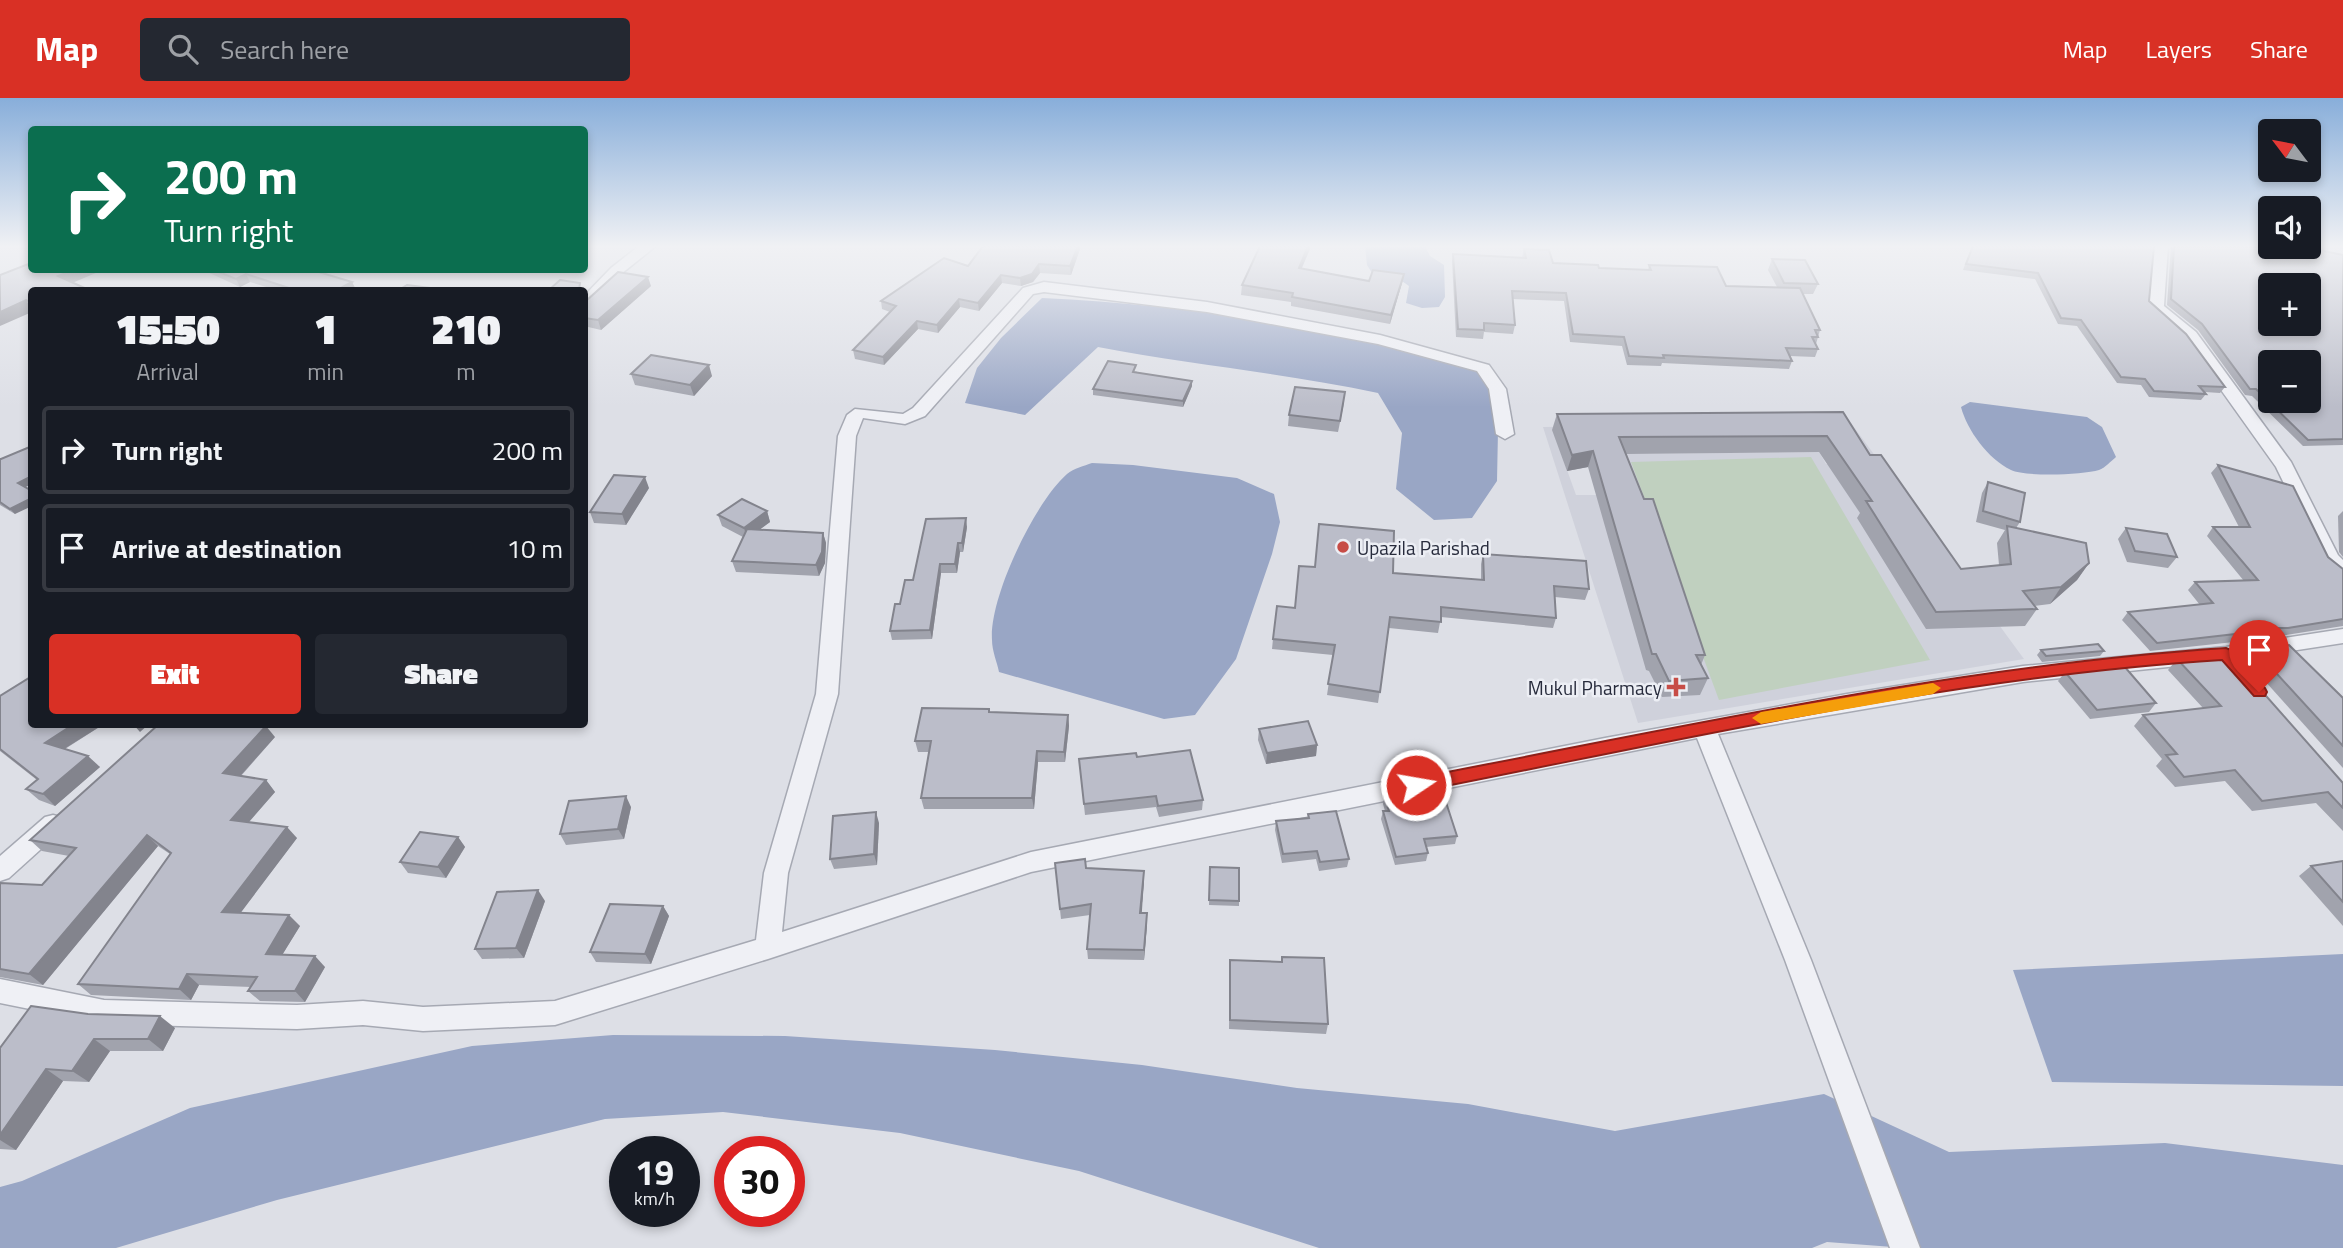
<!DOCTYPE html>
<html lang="en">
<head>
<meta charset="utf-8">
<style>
  :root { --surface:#171b24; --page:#242831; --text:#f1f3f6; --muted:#9ea1a6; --line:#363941; --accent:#d93025 }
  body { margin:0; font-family:"Titillium Web",sans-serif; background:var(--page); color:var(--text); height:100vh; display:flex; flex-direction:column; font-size:26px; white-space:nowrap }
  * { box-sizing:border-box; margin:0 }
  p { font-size:23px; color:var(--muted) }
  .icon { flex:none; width:38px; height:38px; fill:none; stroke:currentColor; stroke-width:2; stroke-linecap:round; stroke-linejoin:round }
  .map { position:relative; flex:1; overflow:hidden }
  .details { position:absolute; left:28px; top:189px; width:560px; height:441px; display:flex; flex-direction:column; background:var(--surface); border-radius:7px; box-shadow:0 4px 10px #0003 }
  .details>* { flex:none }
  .top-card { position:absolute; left:28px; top:28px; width:560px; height:147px; border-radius:7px; box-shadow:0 4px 10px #0003; background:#0b6e4f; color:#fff; overflow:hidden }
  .needle { width:46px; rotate:302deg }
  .buttons { position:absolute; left:2258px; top:21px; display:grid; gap:14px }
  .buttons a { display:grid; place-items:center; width:63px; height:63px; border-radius:7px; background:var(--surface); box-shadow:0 4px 10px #0003; font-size:35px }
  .speed { position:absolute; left:609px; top:1038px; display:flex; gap:14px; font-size:35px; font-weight:700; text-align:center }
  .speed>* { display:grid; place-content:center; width:91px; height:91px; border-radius:50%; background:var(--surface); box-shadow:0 4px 10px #0003; line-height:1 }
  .speed small { font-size:18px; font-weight:400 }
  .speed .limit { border:10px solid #d22; background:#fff; color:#111 }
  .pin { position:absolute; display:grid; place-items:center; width:60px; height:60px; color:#fff; margin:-72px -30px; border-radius:50% 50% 50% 0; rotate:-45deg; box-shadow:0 0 7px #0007 }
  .pin .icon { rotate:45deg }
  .me { position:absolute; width:77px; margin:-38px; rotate:78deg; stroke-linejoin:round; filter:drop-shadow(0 0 5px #0008) }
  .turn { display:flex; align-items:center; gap:24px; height:147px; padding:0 21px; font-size:32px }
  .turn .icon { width:91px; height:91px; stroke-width:2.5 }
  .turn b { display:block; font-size:49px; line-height:60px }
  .eta { display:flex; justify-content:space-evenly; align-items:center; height:119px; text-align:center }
  .eta b { font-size:42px; font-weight:800; line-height:49px }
  .cta { display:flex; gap:14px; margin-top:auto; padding:14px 21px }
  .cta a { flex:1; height:80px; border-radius:7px; background:var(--accent); color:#fff; font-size:28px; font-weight:800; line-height:80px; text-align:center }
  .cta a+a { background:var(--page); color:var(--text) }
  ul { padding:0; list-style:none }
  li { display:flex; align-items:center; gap:21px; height:88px; margin:0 14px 10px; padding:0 7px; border:4px solid var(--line); border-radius:7px }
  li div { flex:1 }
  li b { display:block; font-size:26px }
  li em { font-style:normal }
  header { display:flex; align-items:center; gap:42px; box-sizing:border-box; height:98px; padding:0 35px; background:var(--accent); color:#fff }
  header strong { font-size:33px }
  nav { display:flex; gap:38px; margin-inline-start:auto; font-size:24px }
  .search { width:490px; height:63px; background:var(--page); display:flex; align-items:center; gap:18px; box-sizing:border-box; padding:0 24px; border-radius:7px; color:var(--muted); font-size:26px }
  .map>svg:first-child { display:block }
  .built { fill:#cfd1db; fill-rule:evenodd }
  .green { fill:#c0d0bf }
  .water { fill:#99a6c5 }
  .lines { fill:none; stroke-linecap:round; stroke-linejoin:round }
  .street-casing { stroke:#a6a9b3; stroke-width:3 }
  .street { fill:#eff0f5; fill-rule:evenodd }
  .wall { fill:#a1a3ad }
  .shaded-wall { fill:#83848d }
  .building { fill:#bbbdc9; stroke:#83848d; stroke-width:2; fill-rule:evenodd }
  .route { fill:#d93025; stroke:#8d1f18; stroke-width:2 }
  .slow { fill:#f59e0b }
  .poi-dot { fill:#c74c46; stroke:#eceef4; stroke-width:2.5 }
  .labels { text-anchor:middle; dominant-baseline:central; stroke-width:5; stroke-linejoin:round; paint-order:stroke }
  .poi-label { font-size:19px; fill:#272b3c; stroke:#eceef4; text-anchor:start }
</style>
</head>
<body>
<header>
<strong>Map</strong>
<div class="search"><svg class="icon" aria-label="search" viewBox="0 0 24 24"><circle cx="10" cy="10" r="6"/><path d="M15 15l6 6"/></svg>Search here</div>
<nav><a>Map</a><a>Layers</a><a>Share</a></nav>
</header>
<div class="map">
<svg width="2343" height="1150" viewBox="0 0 2343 1150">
  <rect width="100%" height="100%" fill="#dddfe6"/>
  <!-- built -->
  <path class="built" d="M1851,325L2024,561L1638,625L1543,329ZM1835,330L1856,366H1826L1819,354L1614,356L1630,397H1576L1553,333Z"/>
  <!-- green -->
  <polygon class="green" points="1811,359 1930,562 1719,602 1631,364"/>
  <!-- water -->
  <g class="water">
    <polygon points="1365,148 1425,148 1430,158 1444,167 1445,199 1439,209 1422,210 1406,205 1409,188 1399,181 1374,178 1367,167"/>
    <path d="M1042,200C1150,205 1256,219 1361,242C1401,251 1441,263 1481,274L1490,289L1498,332L1497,383L1472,420L1434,422L1396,391L1402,335L1378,295C1285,275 1191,267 1098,249L1025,317L965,305L977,270L1001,240Z"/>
    <path d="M1970,304L2087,319L2102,329L2116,359C2111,363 2105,370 2099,372C2083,377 2025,379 2011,372C1988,361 1967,332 1961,309Z"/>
    <path d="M1092,365L1133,367L1237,380L1274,396L1280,424L1272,456L1236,561L1195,617L1164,621L999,574C997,564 992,553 992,542C989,499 1035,404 1067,376C1074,370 1084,368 1092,365Z"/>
    <polygon points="2343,856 2343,988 2052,984 2013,872"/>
    <polygon points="613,937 785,938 995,952 1142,967 1297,990 1468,1006 1615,1033 1824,996 1949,1054 2165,1045 2343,1067 2343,1150 1906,1150 1827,1144 1812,1150 1319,1150 1079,1073 900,1035 723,1014 605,1021 277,1102 116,1150 0,1150 0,1089 22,1083 190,1010 472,948"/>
  </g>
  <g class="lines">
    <!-- street casing -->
    <g class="street-casing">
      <g id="street">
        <polygon points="639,148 656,148 621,176 589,210 584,211 584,198 611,170"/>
        <polygon points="2154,148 2168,148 2164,208 2196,234 2291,364 2338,457 2343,462 2343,480 2336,478 2323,466 2276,369 2184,240 2148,209"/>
        <polygon points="1044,184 1207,204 1380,237 1489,267 1506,291 1514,336 1505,341 1496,336 1489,291 1477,273 1378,246 1207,214 1044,194 1033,196 925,318 905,326 863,320 856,338 838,596 788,775 782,834 1031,754 1605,640 1847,596 2023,568 2226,549 2343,531 2343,545 2226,563 2023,584 1718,636 1811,862 1920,1150 1890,1150 1785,862 1697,640 1031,774 768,861 555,927 423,933 363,927 297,931 104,926 0,905 0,881 104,902 297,907 363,903 423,909 555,903 756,842 764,775 816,596 838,338 847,317 855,311 903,316 913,310 1023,190"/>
        <polygon points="53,717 61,719 65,726 61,733 9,780 0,783 0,758 45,719"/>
      </g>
    </g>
    <!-- street -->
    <use href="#street" class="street"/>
  </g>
  <!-- wall -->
  <g class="wall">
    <polygon points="983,148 1081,148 1071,177 1040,175 1033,184 1021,188 1002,185 979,213 960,209 938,235 918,231 884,267 855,261 853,252 890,214 882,211 881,203 968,168"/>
    <polygon points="1972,148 2154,148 2149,203 2225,289 2220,295 2205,294 2206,296 2201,302 2149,299 2141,287 2117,285 2077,228 2058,226 2035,181 1963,172"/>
    <polygon points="2171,148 2306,149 2343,157 2343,347 2303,348 2252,298 2245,297 2198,232 2167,207"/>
    <polygon points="1310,151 1301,171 1369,183 1402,185 1390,226 1291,208 1291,204 1241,197 1242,187"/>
    <polygon points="1524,151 1553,165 1599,170 1648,172 1649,167 1726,188 1777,189 1768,172 1772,161 1818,186 1813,196 1803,196 1820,232 1816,246 1818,251 1815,259 1790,258 1792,263 1789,271 1662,265 1661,268 1627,267 1622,248 1570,244 1564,203 1513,201 1515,227 1513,236 1484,234 1483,241 1456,239 1452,164 1453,156 1522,160"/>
    <polygon points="203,172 312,172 352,184 356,192 276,192 250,184 240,189"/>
    <polygon points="651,188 601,232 584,228 584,203"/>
    <polygon points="1137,273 1136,274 1192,288 1183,309 1093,297 1093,291"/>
    <polygon points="631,276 712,278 694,298 635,287"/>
    <polygon points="1344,305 1338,334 1288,328 1289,317"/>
    <polygon points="1843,314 1870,357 1961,471 1999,467 1997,445 2005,432 1976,424 1982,395 1988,384 2020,424 2016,430 2089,465 2077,482 2050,506 2034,508 2037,511 2025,528 1926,531 1857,420 1860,415 1819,354 1626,356 1705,557 1701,567 1708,580 1700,597 1662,599 1649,573 1646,572 1588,369 1567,373 1552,332 1557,316"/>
    <polygon points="32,348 32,386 25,389 15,416 0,407 0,361 1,361"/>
    <polygon points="2218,367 2343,471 2343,529 2343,528 2280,538 2265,538 2262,541 2150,553 2122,522 2128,514 2200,507 2188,492 2195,484 2244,483 2207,438 2213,429 2239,429 2211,375"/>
    <polygon points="649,390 626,427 594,425 590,414"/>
    <polygon points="767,413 770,424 760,431 823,435 826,445 825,465 819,478 736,474 732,463 743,439 722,428 718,417"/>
    <polygon points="2343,413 2343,459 2339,454 2338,418"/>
    <polygon points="967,429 963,454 960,454 957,475 941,475 932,541 892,542 890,533 900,506 913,482"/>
    <polygon points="2126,430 2177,459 2168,470 2127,464 2118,441"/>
    <polygon points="1483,456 1589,491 1585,502 1555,499 1556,520 1553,530 1441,519 1438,535 1389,530 1378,605 1327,597 1333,557 1272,551 1273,541 1295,510 1393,475 1481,482 1481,466"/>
    <polygon points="2041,552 2104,553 2100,558 2042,564 2037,557"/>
    <polygon points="2256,553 2343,600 2343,670 2247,563"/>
    <polygon points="2177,561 2343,685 2343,733 2316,705 2252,713 2225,683 2175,689 2156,668 2162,661 2134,628 2143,617 2203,610 2168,572"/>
    <polygon points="2065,574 2156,605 2149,614 2090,621 2058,583"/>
    <polygon points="0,598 32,626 104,626 65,651 100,669 55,708 39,702 26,691 37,682 0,653"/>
    <polygon points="989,611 990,614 1068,617 1069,628 1065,664 1038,664 1034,711 924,711 921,700 929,654 918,654 915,643"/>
    <polygon points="1259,631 1317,647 1316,658 1266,666 1258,642"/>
    <polygon points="275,639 241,678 266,682 275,694 249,724 297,740 240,815 300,828 282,857 325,869 305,904 260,903 248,893 251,889 199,887 191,902 91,897 78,886 170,756 158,748 43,887 0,879 0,785 42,787 69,758 42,753 30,742"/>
    <polygon points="1137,659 1203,702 1202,712 1159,719 1156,709 1085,717 1079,661"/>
    <polygon points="1412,695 1457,738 1455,746 1426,749 1428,755 1426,763 1395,767 1381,721 1383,713 1385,713 1383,706 1384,698"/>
    <polygon points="631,709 624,741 566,747 560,736"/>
    <polygon points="1308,716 1349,761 1347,769 1319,773 1316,761 1282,765 1275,732 1276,723 1308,720"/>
    <polygon points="879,725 877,767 834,771 830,761"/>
    <polygon points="458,739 465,749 446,780 408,775 400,764"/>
    <polygon points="2343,763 2343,828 2299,778 2311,768"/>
    <polygon points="1055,765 1086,770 1144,783 1141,815 1147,826 1144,862 1088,861 1087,851 1090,817 1061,821"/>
    <polygon points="1210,769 1239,803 1239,808 1209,807"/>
    <polygon points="545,803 524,860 482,861 475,851"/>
    <polygon points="663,808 669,818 651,866 596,864 590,854"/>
    <polygon points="1282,859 1328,926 1326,936 1229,931 1230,862 1282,864"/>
    <polygon points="175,930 163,953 110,953 89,984 63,983 16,1052 0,1051 0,950"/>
  </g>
  <!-- shaded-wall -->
  <g class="shaded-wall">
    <polygon points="1078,148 1081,148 1071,177 1070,168"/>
    <polygon points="1308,148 1310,148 1310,151 1298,179 1299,170"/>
    <polygon points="1039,166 1040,175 1033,184 1021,188 1020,180"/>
    <polygon points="73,172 103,172 65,188 58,178"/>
    <polygon points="246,176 250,184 240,189 236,181"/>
    <polygon points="1404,176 1402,185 1390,226 1391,217"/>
    <polygon points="1001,177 1002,185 979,213 978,205"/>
    <polygon points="648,179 651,188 601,232 598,222"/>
    <polygon points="352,184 356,192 337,192"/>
    <polygon points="959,201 960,209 938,235 937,227"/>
    <polygon points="26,202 32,210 32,214 0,228 0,214"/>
    <polygon points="917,223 918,231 884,267 883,259"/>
    <polygon points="709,267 712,278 694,298 690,287"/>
    <polygon points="1192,283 1192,288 1183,309 1183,303"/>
    <polygon points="1593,353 1588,369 1567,373 1572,357"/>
    <polygon points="32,378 32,386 23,390 18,385"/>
    <polygon points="645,379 649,390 626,427 622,416"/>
    <polygon points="32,400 32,408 15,416 10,411"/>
    <polygon points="767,413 770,424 747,441 744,430"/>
    <polygon points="966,420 967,429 963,454 962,445"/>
    <polygon points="823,435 826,445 825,465 819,478 816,467"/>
    <polygon points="958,445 960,454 957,475 955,466"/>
    <polygon points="2089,465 2077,482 2050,506 2061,489"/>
    <polygon points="940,466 941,475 932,541 930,532"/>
    <polygon points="1068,617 1069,628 1065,664 1064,654"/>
    <polygon points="74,626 104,626 56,656 45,645"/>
    <polygon points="133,626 149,626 140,634"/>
    <polygon points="266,628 275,639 233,686 223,675"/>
    <polygon points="1317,647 1316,658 1266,666 1267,655"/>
    <polygon points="1037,653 1038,664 1034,711 1032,700"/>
    <polygon points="88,658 100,669 55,708 43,696"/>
    <polygon points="266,682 275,694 241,733 231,722"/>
    <polygon points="626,698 631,709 624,741 618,731"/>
    <polygon points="876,714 879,725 877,767 874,756"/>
    <polygon points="287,729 297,740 233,825 222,814"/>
    <polygon points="147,737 158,748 43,887 29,876"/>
    <polygon points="458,739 465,749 446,780 438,769"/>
    <polygon points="1144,773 1144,783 1141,826 1140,815"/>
    <polygon points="538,792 545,803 524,860 516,850"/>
    <polygon points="663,808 669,818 651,866 645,856"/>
    <polygon points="1147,815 1147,826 1144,862 1144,852"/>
    <polygon points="289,817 300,828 276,867 266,856"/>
    <polygon points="315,858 325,869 305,904 295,893"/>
    <polygon points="187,876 199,887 191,902 179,891"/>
    <polygon points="160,918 175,930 163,953 148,941"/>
    <polygon points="94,941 110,953 89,984 72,973"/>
    <polygon points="46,971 63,983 16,1052 0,1042 0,1037"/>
  </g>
  <!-- building -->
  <g class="building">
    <polygon points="983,148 1078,148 1070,168 1039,166 1032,176 1020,180 1001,177 978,205 959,201 937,227 917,223 883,259 853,252 896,208 881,203 944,160 968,168"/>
    <polygon points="1260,148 1308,148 1299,170 1369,183 1373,172 1404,176 1391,217 1292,199 1293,195 1242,187"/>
    <polygon points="1973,148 2154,148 2149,203 2186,236 2225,289 2199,288 2206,296 2154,293 2145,281 2121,279 2081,222 2061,220 2038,175 1966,166"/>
    <path d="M2174,148L2306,149L2343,157V341L2308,342L2256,291H2250L2202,226L2171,201ZM2270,187H2308V226H2270ZM2270,264H2308V303H2270Z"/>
    <polygon points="1524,151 1549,152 1553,165 1598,167 1599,170 1651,172 1649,167 1717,169 1726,188 1800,190 1820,232 1815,232 1818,239 1812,239 1818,251 1786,250 1792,263 1663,257 1664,260 1629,258 1624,239 1573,236 1566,195 1512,193 1515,227 1484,225 1484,232 1458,231 1453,156 1526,160"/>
    <polygon points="32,161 32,172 73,172 58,178 89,192 32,192 32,205 26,202 0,214 0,177 31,165"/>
    <polygon points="1772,161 1805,162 1818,186 1784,185"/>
    <polygon points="214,172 312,172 352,184 337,192 295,192 246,176 236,181"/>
    <polygon points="618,174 648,179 598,222 584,220 584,203 587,202"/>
    <polygon points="560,182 580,185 579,192 549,192"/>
    <polygon points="407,187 446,192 399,192"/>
    <polygon points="651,257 709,267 690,287 631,276"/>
    <polygon points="1108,263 1136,267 1133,274 1192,283 1183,303 1093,291"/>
    <polygon points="1295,289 1345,294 1340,323 1289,317"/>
    <polygon points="1843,314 1870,357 1881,357 1961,471 2011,466 2007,428 2086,445 2089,465 2061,489 2023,493 2037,511 1936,514 1866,403 1872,403 1827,338 1619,339 1644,401 1653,401 1705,557 1696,557 1708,580 1669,583 1656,556 1652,556 1593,353 1572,357 1557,316"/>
    <polygon points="32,348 32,378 18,385 32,393 32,400 10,411 0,404 0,361 1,361"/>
    <polygon points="2218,367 2293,388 2328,459 2343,471 2343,521 2288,530 2267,530 2270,532 2157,545 2128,514 2213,505 2195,484 2258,482 2213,429 2250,429"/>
    <polygon points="614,377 645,379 622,416 590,414"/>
    <polygon points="1988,384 2025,395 2020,424 1983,413"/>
    <polygon points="742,401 767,413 744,430 718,417"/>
    <polygon points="966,420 962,445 958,445 955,466 940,466 930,532 890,533 895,506 900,506 905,482 913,482 926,421"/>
    <polygon points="1319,426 1394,433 1393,475 1484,482 1483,456 1586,463 1589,491 1554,488 1556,520 1441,509 1441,524 1390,519 1380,594 1328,586 1335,547 1273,541 1277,508 1295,510 1299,468 1315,469"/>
    <polygon points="2126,430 2167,436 2177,459 2135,453"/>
    <polygon points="747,431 823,435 822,454 816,467 732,463"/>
    <polygon points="2098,546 2104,553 2046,558 2041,552"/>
    <polygon points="2289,547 2343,600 2343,648 2256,553"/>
    <polygon points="2229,556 2343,685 2343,710 2328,694 2262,703 2235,672 2184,679 2166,657 2177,656 2143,617 2221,608 2177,561"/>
    <polygon points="2124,568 2156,605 2097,612 2065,574"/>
    <polygon points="29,580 32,582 32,626 74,626 45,645 88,658 43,696 26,691 38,681 0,651 0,598"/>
    <polygon points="922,610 989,611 989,614 1068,617 1064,654 1037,653 1032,700 921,700 931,643 915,643"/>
    <polygon points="1308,623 1317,647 1267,655 1259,631"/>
    <polygon points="159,626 257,626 266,628 223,675 266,682 231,722 287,729 222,814 289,817 266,856 315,858 295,893 248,893 257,879 187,876 179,891 78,886 171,755 147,737 29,876 0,871 0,785 42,787 76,750 30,742"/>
    <polygon points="1190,652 1203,702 1158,708 1156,698 1084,706 1079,661 1136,655 1137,659"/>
    <polygon points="1442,692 1457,738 1424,741 1428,755 1396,759 1383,713 1389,713 1384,698 1411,693 1412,695"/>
    <polygon points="626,698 618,731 560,736 569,703"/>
    <polygon points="1336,713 1349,761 1320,764 1317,753 1283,756 1276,723 1309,720 1308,716"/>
    <polygon points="876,714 874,756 830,761 833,718"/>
    <polygon points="420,734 458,739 438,769 400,764"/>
    <polygon points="1085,761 1086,770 1144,773 1140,815 1147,815 1144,852 1087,851 1091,806 1060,811 1055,765"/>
    <polygon points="2343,763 2343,804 2311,768"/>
    <polygon points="1210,769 1239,770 1239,803 1209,802"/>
    <polygon points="538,792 516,850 475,851 497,794"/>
    <polygon points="610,806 663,808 645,856 590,854"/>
    <polygon points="1282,859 1324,860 1328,926 1230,922 1230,862 1282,864"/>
    <polygon points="31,908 88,916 160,918 148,941 94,941 72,973 46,971 0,1037 0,950"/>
  </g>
  <!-- sky -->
  <linearGradient id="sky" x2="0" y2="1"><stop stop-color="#88aeda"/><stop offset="0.48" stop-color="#f0f1f4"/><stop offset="1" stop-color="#f0f1f4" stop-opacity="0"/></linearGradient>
  <rect width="2343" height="309" fill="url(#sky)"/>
  <!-- route -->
  <path class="route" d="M2226,550L2231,552L2265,590L2267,594L2265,598H2254L2222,562C1950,579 1683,642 1416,694L1410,692L1407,687L1410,682L1416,680C1684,629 1953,568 2226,550Z"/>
  <!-- slow -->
  <polygon class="slow" points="1933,585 1941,590 1933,596 1761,626 1752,620 1761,614"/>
  <!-- markers -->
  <g class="poi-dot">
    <circle cx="1343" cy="449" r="7"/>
    <path d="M1672.5 578.5h7v7h7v7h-7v7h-7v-7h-7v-7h7z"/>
  </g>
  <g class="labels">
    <!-- poi labels -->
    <g class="poi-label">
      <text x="1357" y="449">Upazila Parishad</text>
      <text x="1662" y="589" text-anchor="end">Mukul Pharmacy</text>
    </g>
  </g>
</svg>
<div class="buttons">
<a><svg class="needle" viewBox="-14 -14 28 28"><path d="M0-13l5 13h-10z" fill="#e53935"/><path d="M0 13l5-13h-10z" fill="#9ea1a6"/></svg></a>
<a><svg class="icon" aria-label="sound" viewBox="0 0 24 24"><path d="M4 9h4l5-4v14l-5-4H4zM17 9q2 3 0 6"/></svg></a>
<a>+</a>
<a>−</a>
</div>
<div class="speed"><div>19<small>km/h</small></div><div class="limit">30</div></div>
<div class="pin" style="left:2259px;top:594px;background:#d93025"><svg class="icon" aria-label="arrive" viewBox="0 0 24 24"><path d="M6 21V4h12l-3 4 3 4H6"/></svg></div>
<svg class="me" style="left:1416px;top:687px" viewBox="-20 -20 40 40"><circle r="17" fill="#d93025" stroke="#fff" stroke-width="3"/><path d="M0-11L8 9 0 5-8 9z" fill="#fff"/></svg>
<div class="top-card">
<div class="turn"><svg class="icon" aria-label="right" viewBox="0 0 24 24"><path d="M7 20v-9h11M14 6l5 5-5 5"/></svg><div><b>200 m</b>Turn right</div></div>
</div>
<section class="details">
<div class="eta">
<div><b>15:50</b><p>Arrival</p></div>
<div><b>1</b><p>min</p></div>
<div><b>210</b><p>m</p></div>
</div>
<ul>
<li><svg class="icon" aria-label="right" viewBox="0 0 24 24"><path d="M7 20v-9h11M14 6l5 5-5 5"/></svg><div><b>Turn right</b></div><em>200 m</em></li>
<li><svg class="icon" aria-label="arrive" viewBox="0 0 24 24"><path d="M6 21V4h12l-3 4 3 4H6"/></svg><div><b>Arrive at destination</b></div><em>10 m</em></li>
</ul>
<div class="cta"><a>Exit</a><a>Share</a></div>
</section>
</div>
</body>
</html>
